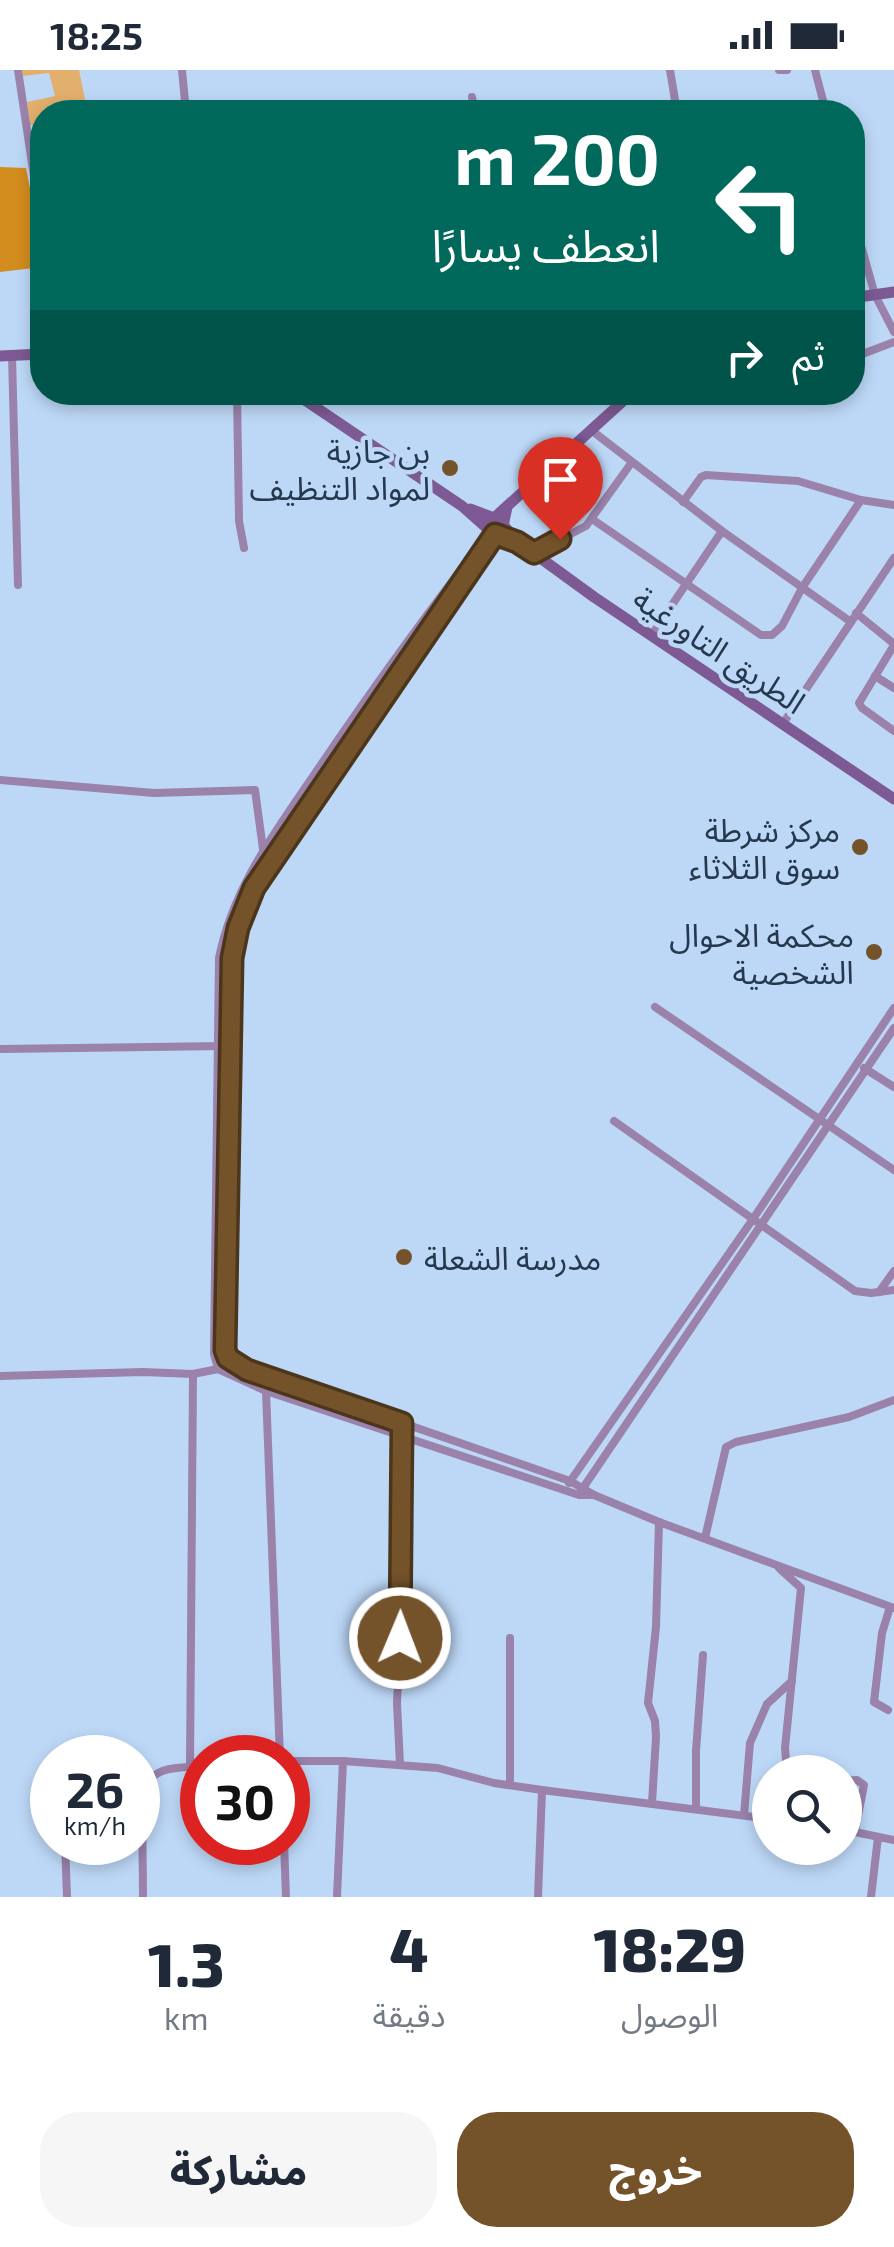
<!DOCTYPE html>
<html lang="ar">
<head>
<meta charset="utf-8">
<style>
  :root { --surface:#fff; --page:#f6f6f7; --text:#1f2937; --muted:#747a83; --accent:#74532a }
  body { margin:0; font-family:"Exo 2","Noto Sans Arabic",sans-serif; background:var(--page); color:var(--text); direction:rtl; height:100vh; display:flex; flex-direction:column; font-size:38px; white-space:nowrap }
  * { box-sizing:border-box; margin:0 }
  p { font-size:32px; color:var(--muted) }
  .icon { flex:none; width:55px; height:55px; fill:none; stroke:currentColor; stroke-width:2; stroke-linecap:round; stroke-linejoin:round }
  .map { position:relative; height:1827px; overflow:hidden; direction:ltr }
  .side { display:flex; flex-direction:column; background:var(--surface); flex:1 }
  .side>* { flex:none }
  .hud { position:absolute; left:30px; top:30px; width:835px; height:305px; border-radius:40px; box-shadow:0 5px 15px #0003; direction:rtl; background:#00695c; color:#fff; overflow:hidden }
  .tools { position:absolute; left:752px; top:1685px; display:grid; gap:20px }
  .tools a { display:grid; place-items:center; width:110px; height:110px; border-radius:50%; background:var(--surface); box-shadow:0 5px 15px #0003; font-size:50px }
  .speed { position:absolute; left:30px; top:1665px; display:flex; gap:20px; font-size:50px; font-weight:700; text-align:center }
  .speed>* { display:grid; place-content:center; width:130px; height:130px; border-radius:50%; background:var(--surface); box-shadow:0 5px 15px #0003; line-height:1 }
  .speed small { font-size:25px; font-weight:400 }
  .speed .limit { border:15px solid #d22; background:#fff; color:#111 }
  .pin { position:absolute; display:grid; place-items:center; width:85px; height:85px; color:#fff; margin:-102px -42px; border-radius:50% 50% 50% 0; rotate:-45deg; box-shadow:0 0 10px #0007 }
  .pin .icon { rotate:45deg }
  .me { position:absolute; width:110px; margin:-55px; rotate:1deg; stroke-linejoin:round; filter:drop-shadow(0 0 8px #0008) }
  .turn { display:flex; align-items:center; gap:35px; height:210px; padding:0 40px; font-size:45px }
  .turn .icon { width:130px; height:130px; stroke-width:2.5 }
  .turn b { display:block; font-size:70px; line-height:85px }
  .then { display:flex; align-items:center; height:95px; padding:0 40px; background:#0003; gap:20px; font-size:38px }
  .eta { display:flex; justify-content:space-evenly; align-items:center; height:170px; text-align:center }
  .eta b { font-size:60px; font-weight:800; line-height:70px }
  .action { display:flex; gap:20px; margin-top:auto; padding:20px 40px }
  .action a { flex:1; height:115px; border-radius:40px; background:var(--accent); color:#fff; font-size:40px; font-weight:800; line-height:115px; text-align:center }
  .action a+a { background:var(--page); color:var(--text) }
  .status { display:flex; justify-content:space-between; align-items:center; height:70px; padding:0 50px; background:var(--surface); direction:ltr }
  .status svg { height:28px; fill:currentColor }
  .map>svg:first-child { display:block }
  .green { fill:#e3af6d }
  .forest { fill:#d38d1f }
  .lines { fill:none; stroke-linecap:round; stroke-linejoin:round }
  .street { stroke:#9a82aa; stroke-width:8 }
  .secondary { stroke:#7d5a93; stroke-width:11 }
  .route-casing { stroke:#4b361b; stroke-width:25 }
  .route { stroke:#74532a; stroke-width:18 }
  .poi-dot { fill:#74532a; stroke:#bdd8f7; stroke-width:4 }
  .labels { text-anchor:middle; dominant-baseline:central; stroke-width:9; stroke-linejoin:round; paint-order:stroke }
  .poi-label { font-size:32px; fill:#26384d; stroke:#bdd8f7; text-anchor:end }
  .street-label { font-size:32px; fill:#26384d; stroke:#bdd8f7 }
</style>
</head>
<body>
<div class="status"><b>18:25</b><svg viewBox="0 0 49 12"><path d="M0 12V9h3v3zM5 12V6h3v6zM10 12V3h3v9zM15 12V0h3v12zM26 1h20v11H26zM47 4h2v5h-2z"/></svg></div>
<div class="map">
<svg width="894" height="1827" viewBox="0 0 894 1827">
  <rect width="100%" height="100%" fill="#bdd8f7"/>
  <!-- green -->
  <polygon class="green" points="22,0 79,0 86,34 66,38 64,34 57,36 57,42 42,42 42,54 30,55 27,32 55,26 49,3 23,6"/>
  <!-- forest -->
  <polygon class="forest" points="0,97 26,98 42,180 42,197 0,202"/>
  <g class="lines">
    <!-- street -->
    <g class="street">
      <polyline points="18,0 42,160"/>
      <polyline points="182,0 186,42"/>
      <polyline points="670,0 677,42"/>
      <polyline points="779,0 787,0"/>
      <polyline points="815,0 826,42"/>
      <polyline points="472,27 475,42"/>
      <polyline points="565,40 566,42"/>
      <polyline points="852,144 875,225 894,262"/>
      <polyline points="12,286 18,515"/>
      <polyline points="852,288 894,272"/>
      <polyline points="237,322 239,451 244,478"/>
      <polyline points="591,360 722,461 851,552"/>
      <polyline points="683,432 701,407 706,405 798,411 861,430"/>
      <polyline points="592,449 761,565 772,565 782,556 802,518 861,430 894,435"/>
      <path d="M490,462C430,539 373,618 318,699C278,758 233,816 219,888L214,1284L218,1299L266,1321L579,1425H594"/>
      <polyline points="495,464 254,818 238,858 232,888 225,1280 228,1288 247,1299 570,1411 594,1425 659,1452 894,1538"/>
      <polyline points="534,483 586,456 632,392"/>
      <polyline points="856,543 894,574"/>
      <polyline points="651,566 722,461"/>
      <polyline points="894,575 859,633 862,638 894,661"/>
      <polyline points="875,606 894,618"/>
      <polyline points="782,655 894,488"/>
      <polyline points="0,710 154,723 255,720 263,779"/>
      <polyline points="655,937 894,1100"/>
      <polyline points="0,979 225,976"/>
      <polyline points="864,998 894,1017"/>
      <polyline points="614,1051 855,1221 871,1223 894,1220"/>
      <polyline points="879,1222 894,1201"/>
      <polyline points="0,1306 143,1302 193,1304 218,1299 228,1288"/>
      <polyline points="266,1321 280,1688"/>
      <polyline points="569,1413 753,1149 894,938"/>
      <polyline points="581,1421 894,958"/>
      <polyline points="705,1468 726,1377 736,1372 849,1347 894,1330"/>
      <polyline points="779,1498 801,1518 785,1678 787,1702"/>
      <polyline points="888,1640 874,1632 882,1563 890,1537"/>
      <polyline points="288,1691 343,1691 438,1698 494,1713 542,1720 770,1749"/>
      <polyline points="400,1695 397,1633 401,1553 400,1364"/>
      <polyline points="190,1697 193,1304"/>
      <polyline points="845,1711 857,1710 864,1715 855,1761"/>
      <polyline points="510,1715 510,1568"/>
      <polyline points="652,1733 656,1667 655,1651 648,1633 656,1557 659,1452"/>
      <polyline points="696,1739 696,1681 703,1585"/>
      <polyline points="744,1745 750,1673 767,1634 792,1611"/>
      <polyline points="845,1760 894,1770"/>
      <polyline points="65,1772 67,1827"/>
      <polyline points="284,1772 286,1827"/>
      <path d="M143,1827L142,1720C155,1695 177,1698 202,1696"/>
      <polyline points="337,1827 343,1691"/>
      <polyline points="538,1827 542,1720"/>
      <polyline points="871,1827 878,1767"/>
    </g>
    <!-- secondary -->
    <g class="secondary">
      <polyline points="852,228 894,222"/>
      <polyline points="0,286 42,284"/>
      <polyline points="293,322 462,436 489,460"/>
      <polyline points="507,437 503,456 502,461 493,463 488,458 490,451 499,449 515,470"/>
      <polyline points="470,439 494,448 633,322"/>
      <polyline points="495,464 517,471 594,527 894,729"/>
    </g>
  </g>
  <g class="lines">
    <!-- route casing -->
    <g class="route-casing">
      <polyline id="route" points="400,1568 402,1353 247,1300 228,1288 225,1280 232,888 238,858 254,818 495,464 517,472 534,483 560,469"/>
    </g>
    <!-- route -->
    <use href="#route" class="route"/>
  </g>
  <!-- markers -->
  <g class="poi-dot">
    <circle cx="450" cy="398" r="10"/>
    <circle cx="860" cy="777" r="10"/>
    <circle cx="874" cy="882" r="10"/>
    <circle cx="404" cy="1187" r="10"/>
  </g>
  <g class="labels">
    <!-- poi labels -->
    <g class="poi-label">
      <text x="430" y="380">بن جازية<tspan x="430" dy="37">لمواد التنظيف</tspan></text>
      <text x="840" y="759">مركز شرطة<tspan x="840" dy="37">سوق الثلاثاء</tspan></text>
      <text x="854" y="864">محكمة الاحوال<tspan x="854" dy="37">الشخصية</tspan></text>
      <text x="424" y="1187" text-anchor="start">مدرسة الشعلة</text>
    </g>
    <!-- street labels -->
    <g class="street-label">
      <text transform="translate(720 579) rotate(34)">الطريق التاورغية</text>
    </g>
  </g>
</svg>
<div class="tools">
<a><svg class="icon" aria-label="search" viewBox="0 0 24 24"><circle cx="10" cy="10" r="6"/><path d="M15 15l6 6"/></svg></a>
</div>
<div class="speed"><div>26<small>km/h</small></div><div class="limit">30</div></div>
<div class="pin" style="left:560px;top:469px;background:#d93025"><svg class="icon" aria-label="arrive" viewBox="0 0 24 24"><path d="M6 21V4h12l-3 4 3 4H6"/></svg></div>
<svg class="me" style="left:400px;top:1568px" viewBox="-20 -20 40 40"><circle r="17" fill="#74532a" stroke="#fff" stroke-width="3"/><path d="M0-11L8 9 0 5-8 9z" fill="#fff"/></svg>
<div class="hud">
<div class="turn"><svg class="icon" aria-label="left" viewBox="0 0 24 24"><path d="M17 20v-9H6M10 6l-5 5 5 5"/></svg><div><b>200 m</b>انعطف يسارًا</div></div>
<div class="then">ثم<svg class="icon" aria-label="right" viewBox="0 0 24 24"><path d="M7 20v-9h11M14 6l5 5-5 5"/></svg></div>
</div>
</div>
<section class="side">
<div class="eta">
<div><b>18:29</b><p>الوصول</p></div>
<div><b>4</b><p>دقيقة</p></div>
<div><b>1.3</b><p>km</p></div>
</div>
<div class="action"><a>خروج</a><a>مشاركة</a></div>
</section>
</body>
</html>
